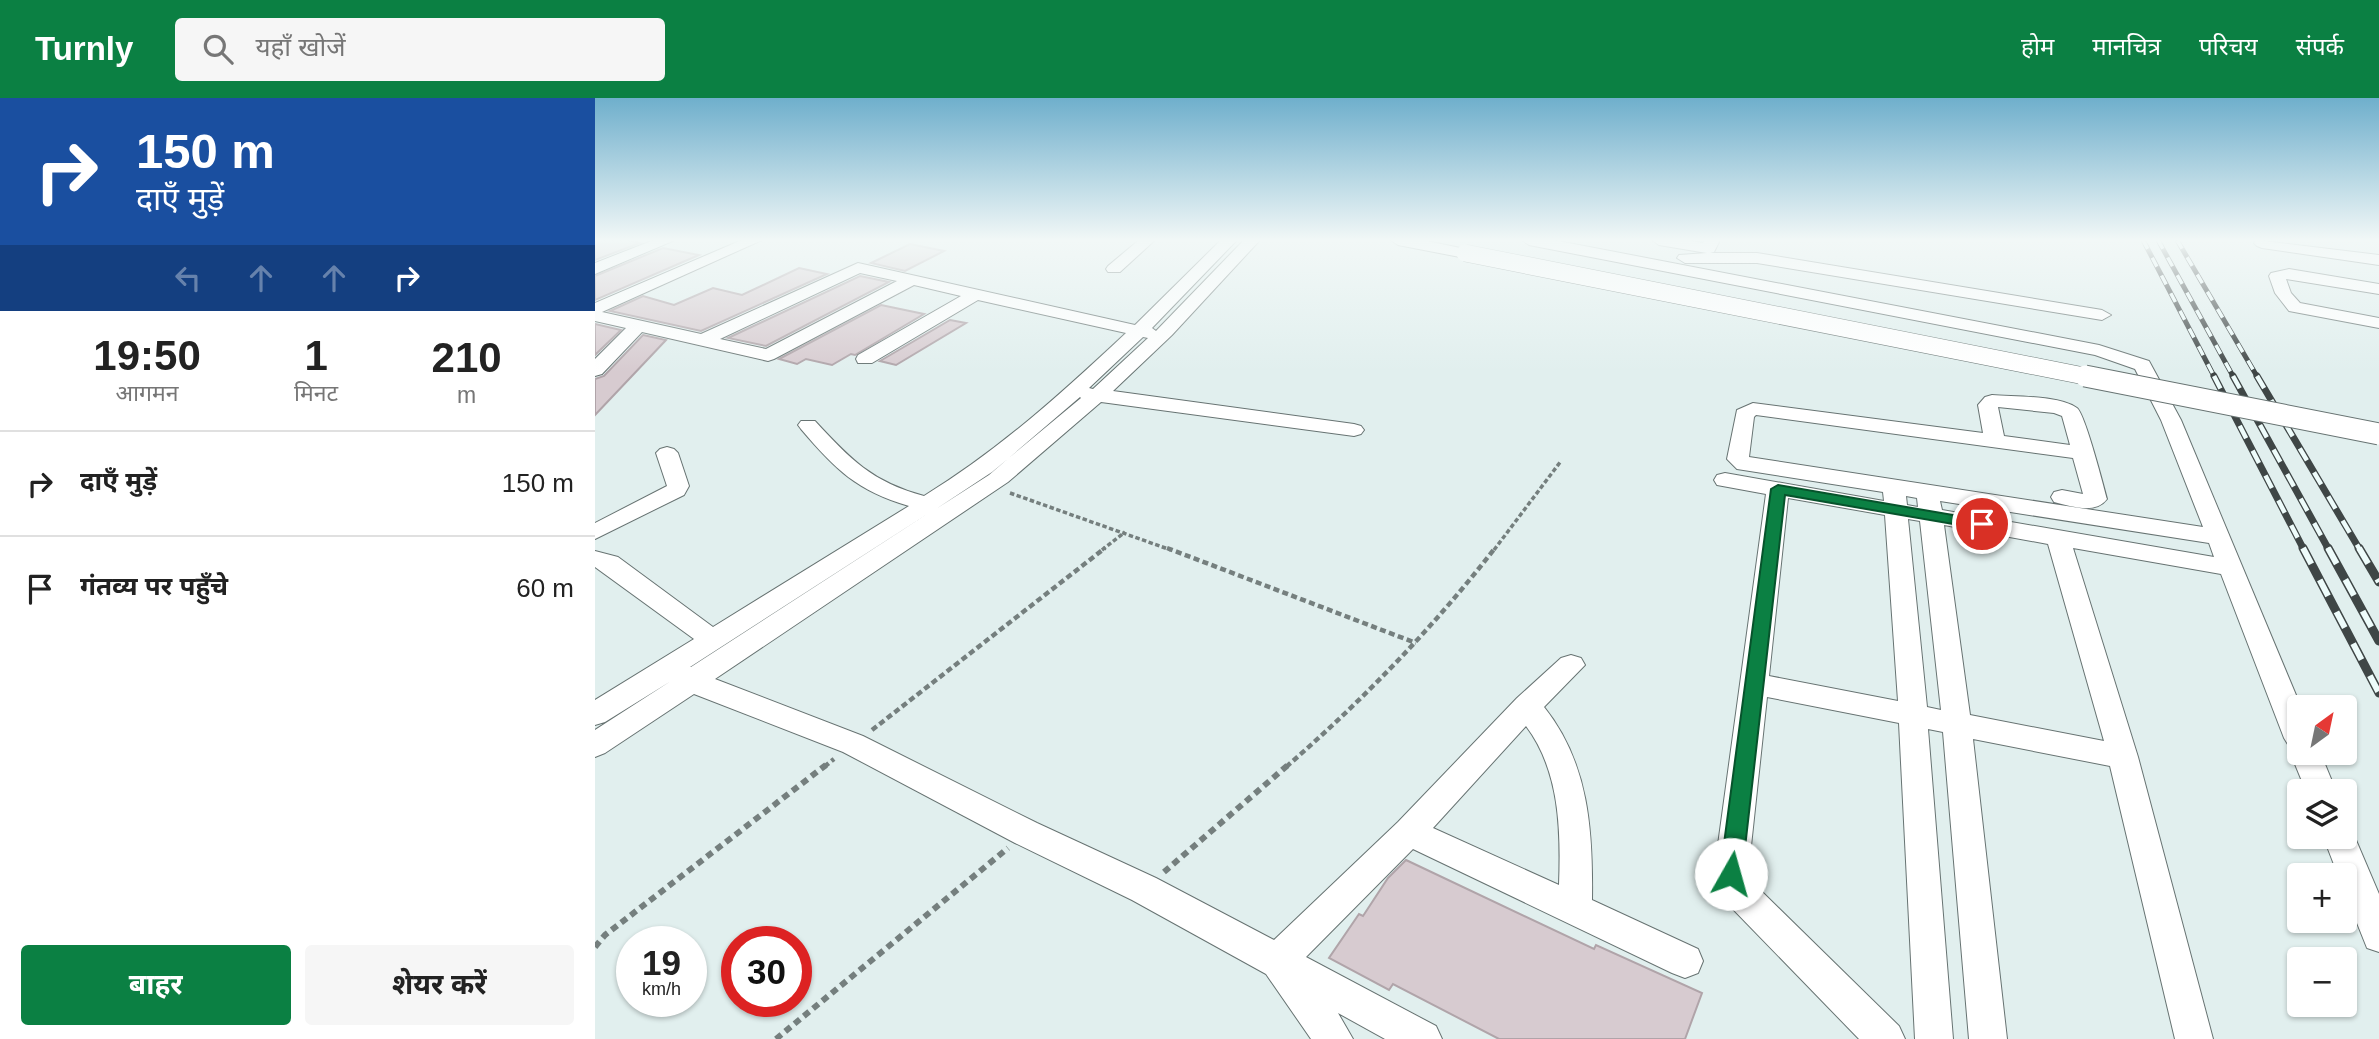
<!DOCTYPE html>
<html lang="hi">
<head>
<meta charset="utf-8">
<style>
  :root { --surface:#fff; --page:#f6f6f6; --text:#222; --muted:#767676; --line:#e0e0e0; --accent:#0b8043 }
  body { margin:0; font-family:Arial,"Noto Sans Devanagari",sans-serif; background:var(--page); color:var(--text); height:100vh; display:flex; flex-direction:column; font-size:26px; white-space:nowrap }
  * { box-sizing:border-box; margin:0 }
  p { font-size:23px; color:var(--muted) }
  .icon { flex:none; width:38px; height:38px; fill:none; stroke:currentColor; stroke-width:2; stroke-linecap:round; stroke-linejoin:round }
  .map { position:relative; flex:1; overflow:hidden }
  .panel { display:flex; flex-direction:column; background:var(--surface); width:595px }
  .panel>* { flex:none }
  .guide { background:#1a4fa0; color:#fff; overflow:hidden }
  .needle { width:46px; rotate:33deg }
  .tools { position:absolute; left:1692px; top:597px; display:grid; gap:14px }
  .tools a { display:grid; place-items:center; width:70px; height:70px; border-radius:7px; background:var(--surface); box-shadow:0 2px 5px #0004; font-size:35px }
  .speed { position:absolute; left:21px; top:828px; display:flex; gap:14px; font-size:35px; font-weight:700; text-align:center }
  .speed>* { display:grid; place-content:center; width:91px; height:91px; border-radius:50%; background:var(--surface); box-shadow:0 2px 5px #0004; line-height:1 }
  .speed small { font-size:18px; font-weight:400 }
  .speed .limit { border:10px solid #d22; background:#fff; color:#111 }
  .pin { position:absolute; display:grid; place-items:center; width:60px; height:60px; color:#fff; margin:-30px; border:4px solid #fff; border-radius:50%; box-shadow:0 2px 7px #0007 }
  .me { position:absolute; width:77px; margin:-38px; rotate:7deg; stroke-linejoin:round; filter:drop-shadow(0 0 5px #0008) }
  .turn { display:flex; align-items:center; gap:24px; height:147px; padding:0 21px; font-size:32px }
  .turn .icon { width:91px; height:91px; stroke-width:2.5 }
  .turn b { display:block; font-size:49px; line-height:60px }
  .lanes { display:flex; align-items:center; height:66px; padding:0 21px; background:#0003; justify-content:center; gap:35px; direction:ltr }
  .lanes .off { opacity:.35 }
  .eta { display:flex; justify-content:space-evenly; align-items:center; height:119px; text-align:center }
  .eta b { font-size:42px; font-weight:700; line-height:49px }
  .action { display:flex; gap:14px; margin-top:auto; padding:14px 21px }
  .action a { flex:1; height:80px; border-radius:7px; background:var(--accent); color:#fff; font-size:28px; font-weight:700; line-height:80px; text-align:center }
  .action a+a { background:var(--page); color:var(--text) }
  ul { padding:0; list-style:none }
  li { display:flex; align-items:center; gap:21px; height:105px; padding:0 21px; border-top:2px solid var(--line) }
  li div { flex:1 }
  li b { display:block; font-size:26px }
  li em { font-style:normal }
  header { display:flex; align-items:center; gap:42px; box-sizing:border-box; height:98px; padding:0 35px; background:var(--accent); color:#fff }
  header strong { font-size:33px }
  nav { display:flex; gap:38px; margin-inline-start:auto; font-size:24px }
  .search { width:490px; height:63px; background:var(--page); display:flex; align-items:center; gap:18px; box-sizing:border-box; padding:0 24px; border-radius:7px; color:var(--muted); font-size:26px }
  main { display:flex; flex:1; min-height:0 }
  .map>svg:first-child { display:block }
  .building { fill:#d7cbd0; stroke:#b0a4a9; stroke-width:2 }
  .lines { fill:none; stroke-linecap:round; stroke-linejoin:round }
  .minor-casing { stroke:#677372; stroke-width:2 }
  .path-far2 { stroke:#757f7e; stroke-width:3.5; stroke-dasharray:4.5 2.5; stroke-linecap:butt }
  .path-far1 { stroke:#757f7e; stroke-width:4.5; stroke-dasharray:6 3.5; stroke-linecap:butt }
  .path { stroke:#757f7e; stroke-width:6; stroke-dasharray:7 5; stroke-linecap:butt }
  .minor { fill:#fff; fill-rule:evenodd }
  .rail-far2-casing { stroke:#3f4646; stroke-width:5 }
  .rail-far1-casing { stroke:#3f4646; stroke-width:7 }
  .rail-casing { stroke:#3f4646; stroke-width:9 }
  .rail-far2 { stroke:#eefcfb; stroke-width:3.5; stroke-dasharray:10; stroke-linecap:butt }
  .rail-far1 { stroke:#eefcfb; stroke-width:4.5; stroke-dasharray:14; stroke-linecap:butt }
  .rail { stroke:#eefcfb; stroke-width:6; stroke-dasharray:18; stroke-linecap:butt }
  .minor-bridge-far1-casing { stroke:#677372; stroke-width:18; stroke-linecap:butt }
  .minor-bridge-casing { stroke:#677372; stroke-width:23; stroke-linecap:butt }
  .minor-bridge-far1 { stroke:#fff; stroke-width:17 }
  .minor-bridge { stroke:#fff; stroke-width:21 }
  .route { fill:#0b8043; stroke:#07532c; stroke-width:2 }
</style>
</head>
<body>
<header>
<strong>Turnly</strong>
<div class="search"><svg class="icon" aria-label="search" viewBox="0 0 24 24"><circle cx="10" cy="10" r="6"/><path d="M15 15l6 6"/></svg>यहाँ खोजें</div>
<nav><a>होम</a><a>मानचित्र</a><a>परिचय</a><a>संपर्क</a></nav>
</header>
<main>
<section class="panel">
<div class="guide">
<div class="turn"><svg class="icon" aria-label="right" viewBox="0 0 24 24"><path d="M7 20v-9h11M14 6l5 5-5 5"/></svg><div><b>150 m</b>दाएँ मुड़ें</div></div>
<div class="lanes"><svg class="icon off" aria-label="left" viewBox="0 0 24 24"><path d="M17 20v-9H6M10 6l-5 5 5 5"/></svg><svg class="icon off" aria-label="ahead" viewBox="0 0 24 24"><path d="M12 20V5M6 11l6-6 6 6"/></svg><svg class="icon off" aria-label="ahead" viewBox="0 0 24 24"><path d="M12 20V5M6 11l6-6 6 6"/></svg><svg class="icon" aria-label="right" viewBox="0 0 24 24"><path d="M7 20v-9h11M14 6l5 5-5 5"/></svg></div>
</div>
<div class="eta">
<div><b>19:50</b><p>आगमन</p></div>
<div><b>1</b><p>मिनट</p></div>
<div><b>210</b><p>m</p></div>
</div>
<ul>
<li><svg class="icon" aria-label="right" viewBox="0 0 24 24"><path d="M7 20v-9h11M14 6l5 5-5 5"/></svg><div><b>दाएँ मुड़ें</b></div><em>150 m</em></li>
<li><svg class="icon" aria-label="arrive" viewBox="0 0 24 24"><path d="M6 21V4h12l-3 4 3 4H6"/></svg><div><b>गंतव्य पर पहुँचे</b></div><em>60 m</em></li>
</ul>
<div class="action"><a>बाहर</a><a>शेयर करें</a></div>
</section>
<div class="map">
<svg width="1784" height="941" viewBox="0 0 1784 941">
  <rect width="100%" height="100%" fill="#e1efee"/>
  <!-- building -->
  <g class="building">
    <polygon points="0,142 32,142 45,145 0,162"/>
    <polygon points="315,146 349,153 310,173 276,165"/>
    <polygon points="68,150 104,157 0,202 0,178"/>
    <polygon points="204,170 232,176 106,233 15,213 48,198 79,207 118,190 147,197"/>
    <polygon points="265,178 294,184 171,248 133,240"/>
    <polygon points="286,207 329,216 260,257 256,256 237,267 211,261 202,266 184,261"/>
    <polygon points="355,222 371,225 301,267 285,263"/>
    <polygon points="0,226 26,232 0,257"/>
    <polygon points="48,237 71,242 0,317 0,281 9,278"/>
    <polygon points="811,762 999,851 1001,847 1107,895 1090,941 904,941 798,886 794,892 734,860 764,816 768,818 793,780"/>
  </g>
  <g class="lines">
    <!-- minor casing -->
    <g class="minor-casing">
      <g id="minor">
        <polygon points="59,142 80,142 0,176 0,165"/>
        <path d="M147,142H167L7,214L106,236L263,165L540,227L626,142H642L557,230L561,233L649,142H665L577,237L518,293L759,326L766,328L769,332L766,336L759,338L506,304L413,384L120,581L268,638L442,725L561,780L679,842L803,724L922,600L966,560L976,557L986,560L990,567L949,609C994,665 998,733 997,802L1103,851L1108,863L1103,875L1090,880L1077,875L818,751L711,859L841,928L847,941H790L743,915L758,941H716L671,876L537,802L420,745L248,654L99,596L10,655L0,659V632L76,583L10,624L0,627V602L99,541L0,469V453L23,459L118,529L314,408C262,393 240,371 206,331L203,327L206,323H220C255,361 277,384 329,398C404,352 467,295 531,235L383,202L277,265H263L261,261L263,257L366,198L319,187L179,261L173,263L47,234L7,276L0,278V261L31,230L0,223V205ZM265,175L302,183L171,251L125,241ZM548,239L553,240L498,291L494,290ZM485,299L486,300L397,374L341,411L394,377ZM340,411L96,569H95ZM931,628C965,673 966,733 964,787L838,730Z"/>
        <polygon points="544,142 560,142 525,174 513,174 511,171 513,168"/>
        <polygon points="796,142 827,142 875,152 878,155 870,160 803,147"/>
        <path d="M927,142H958L1504,247L1554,263L1586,322L1706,609L1704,654H1725L1741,693H1711L1695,654L1697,649L1694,648L1689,640L1626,476L1478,450L1543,659L1618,941H1580L1515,668L1378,641L1412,941H1374L1348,634L1333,631L1358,941H1320L1304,625L1172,599L1153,776L1155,782L1304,928L1310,941H1264L1130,803L1119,776L1171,396L1122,387L1119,382L1122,377L1130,375L1289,403L1288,394L1142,371L1132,361L1142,312L1158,305L1388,335L1383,307L1390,299L1397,297C1419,299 1464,297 1482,310C1490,316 1508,386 1512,401C1500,417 1476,408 1459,404L1456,399L1459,394L1467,392L1488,396L1478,360L1161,317L1159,319L1154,359L1608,429L1566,322L1540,271L1500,257L934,147ZM1403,309L1459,315L1467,318L1475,347L1409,338ZM1311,398L1322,400L1323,409L1312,407ZM1193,400L1290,417L1303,603L1174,578ZM1345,403L1614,445L1619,459L1347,412ZM1313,421L1325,423L1346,612L1332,609ZM1349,427L1453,446L1509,643L1375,617Z"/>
        <polygon points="1057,142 1090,142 1108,145 1109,142 1125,142 1119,154 1115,155 1162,155 1507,212 1516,217 1507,222 1162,165 1090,165 1082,160 1084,157 1112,155 1064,147"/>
        <polygon points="1661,142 1784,157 1784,167 1667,150 1662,148 1659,145"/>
        <polygon points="1694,171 1784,186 1784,196 1691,181 1696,195 1705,205 1784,220 1784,230 1694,213 1680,195 1674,178 1676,175"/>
        <polygon points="72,349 79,351 83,355 94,388 89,397 0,441 0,425 72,388 61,355 65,351"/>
        <polygon points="1750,726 1755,728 1784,796 1784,854 1772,850 1750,795 1750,777 1743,777 1728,738 1750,738"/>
      </g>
    </g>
    <!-- path-far2 -->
    <g class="path-far2">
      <polyline points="415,395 576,452"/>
      <polyline points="507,452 530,434"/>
      <polyline points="899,452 966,363"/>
    </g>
    <!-- path-far1 -->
    <g class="path-far1">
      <polyline points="572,450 821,545"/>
      <polyline points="277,632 510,450"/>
      <polyline points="229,669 239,661"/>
      <path d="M691,669C768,602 838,530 900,450"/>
    </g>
    <!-- path -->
    <g class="path">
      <polyline points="569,774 693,667"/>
      <polyline points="0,849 10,837 231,667"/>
      <polyline points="181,941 413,750"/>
    </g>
    <!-- minor -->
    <use href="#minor" class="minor"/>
    <!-- rail-far2 casing -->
    <g class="rail-far2-casing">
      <g id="rail-far2">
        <polyline points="1548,142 1620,280"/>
        <polyline points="1563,142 1639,280"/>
        <polyline points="1582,142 1663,280"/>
      </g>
    </g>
    <!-- rail-far1 casing -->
    <g class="rail-far1-casing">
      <g id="rail-far1">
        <polyline points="1619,278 1709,452"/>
        <polyline points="1638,278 1734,452"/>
        <polyline points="1662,278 1765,452"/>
      </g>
    </g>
    <!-- rail casing -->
    <g class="rail-casing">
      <g id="rail">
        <polyline points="1708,450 1784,595"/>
        <polyline points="1733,450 1784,543"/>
        <polyline points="1764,450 1784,484"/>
      </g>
    </g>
    <!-- rail-far2 -->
    <use href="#rail-far2" class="rail-far2"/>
    <!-- rail-far1 -->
    <use href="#rail-far1" class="rail-far1"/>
    <!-- rail -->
    <use href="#rail" class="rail"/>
    <!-- minor-bridge-far1 casing -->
    <g class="minor-bridge-far1-casing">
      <polyline id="minor-bridge-far1" points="870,155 1499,280"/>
    </g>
    <!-- minor-bridge casing -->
    <g class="minor-bridge-casing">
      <polyline id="minor-bridge" points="1490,278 1784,336"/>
    </g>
    <!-- minor-bridge-far1 -->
    <use href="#minor-bridge-far1" class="minor-bridge-far1"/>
    <!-- minor-bridge -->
    <use href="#minor-bridge" class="minor-bridge"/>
  </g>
  <!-- sky -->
  <linearGradient id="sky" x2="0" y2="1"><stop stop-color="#6fafcc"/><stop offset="0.52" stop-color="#f2f8f7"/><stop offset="1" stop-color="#f2f8f7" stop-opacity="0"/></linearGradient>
  <rect width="1784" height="274" fill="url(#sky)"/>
  <!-- route -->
  <polygon class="route" points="1183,387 1387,422 1395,426 1387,431 1190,397 1147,776 1144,783 1136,786 1129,783 1125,776 1176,391"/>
</svg>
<div class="tools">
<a><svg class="needle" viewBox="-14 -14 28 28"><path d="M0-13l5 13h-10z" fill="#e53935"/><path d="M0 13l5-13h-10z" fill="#767676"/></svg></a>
<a><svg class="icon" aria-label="layers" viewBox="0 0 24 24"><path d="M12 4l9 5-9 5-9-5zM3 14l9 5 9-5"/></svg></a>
<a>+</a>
<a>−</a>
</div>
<div class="speed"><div>19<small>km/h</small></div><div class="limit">30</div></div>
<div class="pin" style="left:1387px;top:426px;background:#d93025"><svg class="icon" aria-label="arrive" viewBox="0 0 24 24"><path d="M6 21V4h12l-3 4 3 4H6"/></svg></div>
<svg class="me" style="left:1136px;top:776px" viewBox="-20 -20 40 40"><circle r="19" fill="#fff"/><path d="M0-13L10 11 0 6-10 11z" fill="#0b8043"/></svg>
</div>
</main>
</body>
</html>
